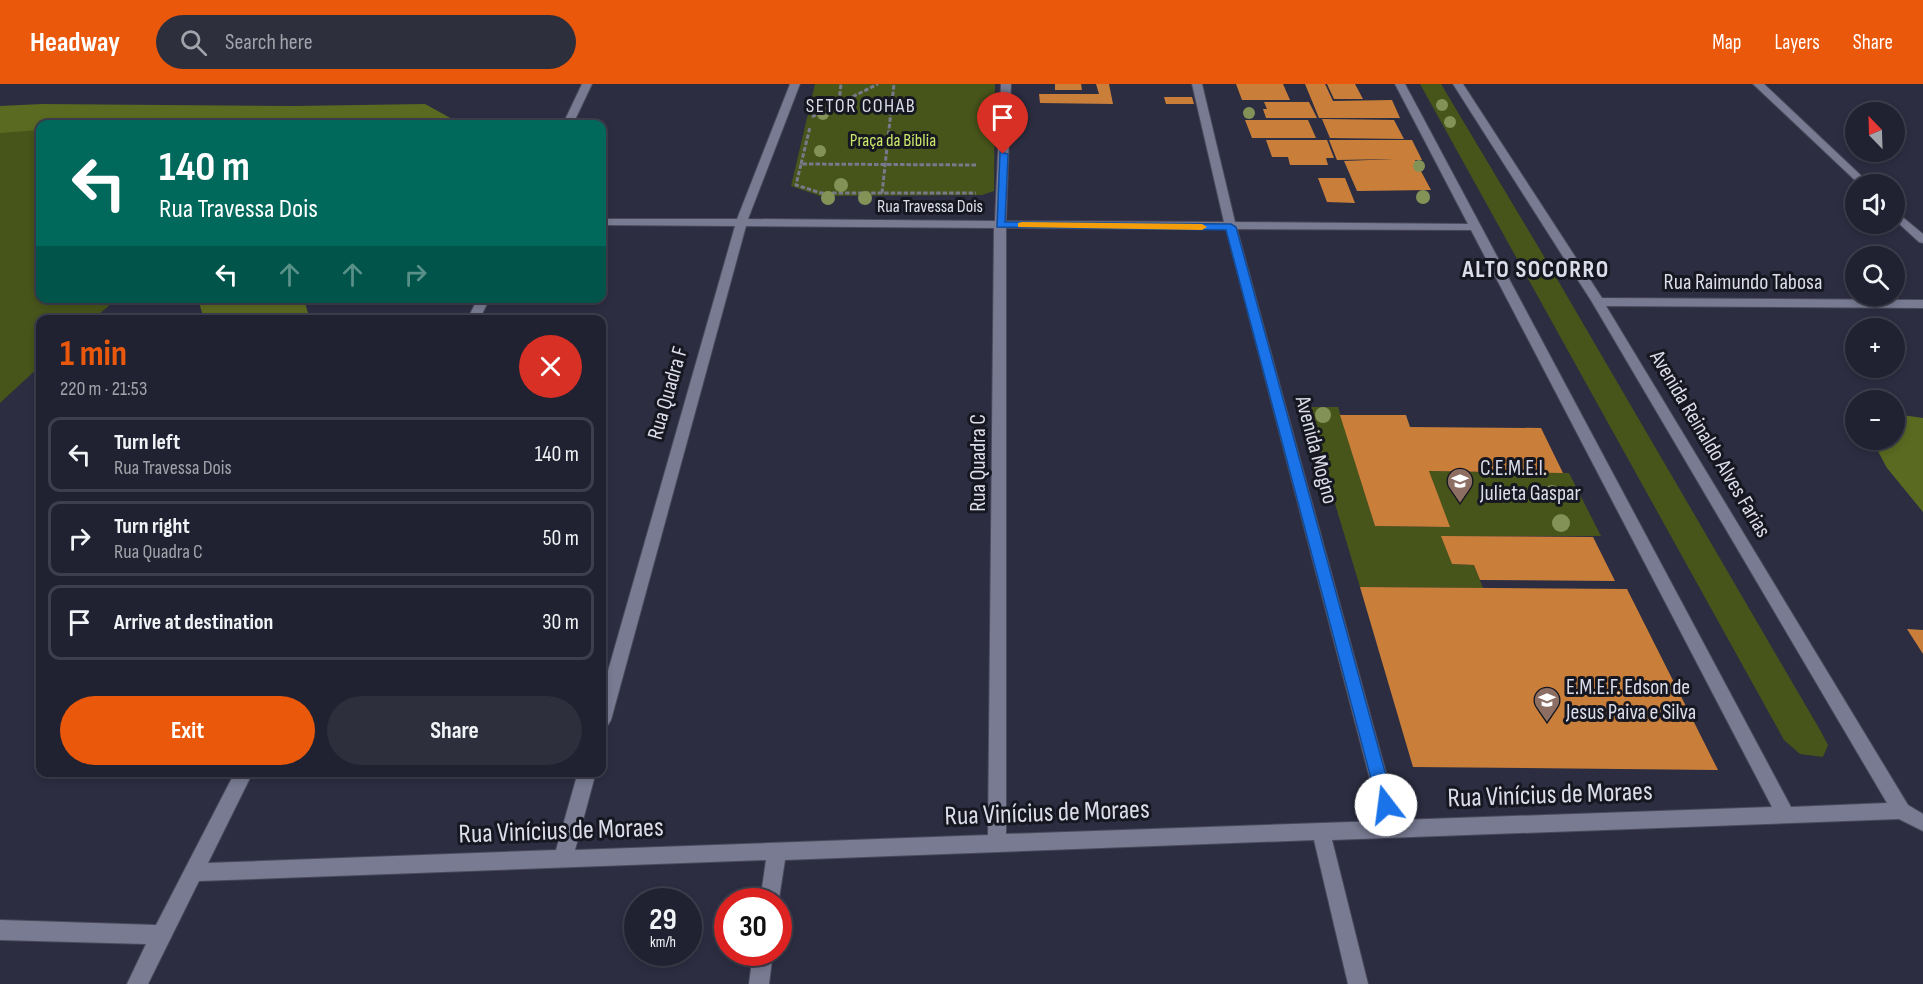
<!DOCTYPE html>
<html lang="en">
<head>
<meta charset="utf-8">
<style>
  :root { --surface:#212231; --page:#2d2f3d; --text:#f1f3f6; --muted:#a2a4ab; --line:#3e3f4d; --accent:#ea580c }
  body { margin:0; font-family:"Sofia Sans Condensed",sans-serif; background:var(--page); color:var(--text); height:100vh; display:flex; flex-direction:column; font-size:22px; white-space:nowrap }
  * { box-sizing:border-box; margin:0 }
  p { font-size:20px; color:var(--muted) }
  .icon { flex:none; width:33px; height:33px; fill:none; stroke:currentColor; stroke-width:2; stroke-linecap:round; stroke-linejoin:round }
  .map { position:relative; flex:1; overflow:hidden }
  .sheet { position:absolute; left:36px; top:231px; width:570px; height:462px; display:flex; flex-direction:column; background:var(--surface); border-radius:12px; box-shadow:0 3px 9px #0003,0 0 0 2px var(--line) }
  .sheet>* { flex:none }
  .guide { position:absolute; left:36px; top:36px; width:570px; height:183px; border-radius:12px; box-shadow:0 3px 9px #0003,0 0 0 2px var(--line); background:#00695c; color:#fff; overflow:hidden }
  .needle { width:39px; rotate:337deg }
  .tools { position:absolute; left:1845px; top:18px; display:grid; gap:12px }
  .tools a { display:grid; place-items:center; width:60px; height:60px; border-radius:50%; background:var(--surface); box-shadow:0 3px 9px #0003,0 0 0 2px var(--line); font-size:30px }
  .speed { position:absolute; left:624px; top:804px; display:flex; gap:12px; font-size:30px; font-weight:700; text-align:center }
  .speed>* { display:grid; place-content:center; width:78px; height:78px; border-radius:50%; background:var(--surface); box-shadow:0 3px 9px #0003,0 0 0 2px var(--line); line-height:1 }
  .speed small { font-size:15px; font-weight:400 }
  .speed .limit { border:9px solid #d22; background:#fff; color:#111 }
  .pin { position:absolute; display:grid; place-items:center; width:51px; height:51px; color:#fff; margin:-62px -26px; border-radius:50% 50% 50% 0; rotate:-45deg; box-shadow:0 0 6px #0007 }
  .pin .icon { rotate:45deg }
  .me { position:absolute; width:66px; margin:-33px; rotate:345deg; stroke-linejoin:round; filter:drop-shadow(0 0 4px #0008) }
  .turn { display:flex; align-items:center; gap:21px; height:126px; padding:0 24px; font-size:27px }
  .turn .icon { width:78px; height:78px; stroke-width:2.5 }
  .turn b { display:block; font-size:42px; line-height:51px }
  .lanes { display:flex; align-items:center; height:57px; padding:0 24px; background:#0003; justify-content:center; gap:30px; direction:ltr }
  .lanes .off { opacity:.35 }
  .round { display:grid; place-items:center; flex:none; width:63px; height:63px; border-radius:32px; background:var(--page) }
  .head { display:flex; align-items:center; justify-content:space-between; height:102px; padding:0 24px }
  h1 { font-size:36px; font-weight:700; line-height:45px; color:var(--accent) }
  .primary-button { display:flex; gap:12px; margin-top:auto; padding:12px 24px }
  .primary-button a { flex:1; height:69px; border-radius:36px; background:var(--accent); color:#fff; font-size:24px; font-weight:700; line-height:69px; text-align:center }
  .primary-button a+a { background:var(--page); color:var(--text) }
  ul { padding:0; list-style:none }
  li { display:flex; align-items:center; gap:18px; height:75px; margin:0 12px 9px; padding:0 12px; border:3px solid var(--line); border-radius:12px }
  li div { flex:1 }
  li b { display:block; font-size:22px }
  li em { font-style:normal }
  header { display:flex; align-items:center; gap:36px; box-sizing:border-box; height:84px; padding:0 30px; background:var(--accent); color:#fff }
  header strong { font-size:28px }
  nav { display:flex; gap:33px; margin-inline-start:auto; font-size:21px }
  .search { width:420px; height:54px; background:var(--page); display:flex; align-items:center; gap:15px; box-sizing:border-box; padding:0 21px; border-radius:33px; color:var(--muted); font-size:22px }
  .map>svg:first-child { display:block }
  .green { fill:#47541a }
  .forest { fill:#5b6a21 }
  .building { fill:#c97f3a }
  .lines { fill:none; stroke-linecap:round; stroke-linejoin:round }
  .minor-casing { stroke:#49495a; stroke-width:2 }
  .path { stroke:#78798a; stroke-width:3; stroke-dasharray:4.5 2; stroke-linecap:butt }
  .minor { fill:#797b93; fill-rule:evenodd }
  .tree { fill:#839358 }
  .route { fill:#1a73e8; stroke:#114b97; stroke-width:1.5 }
  .slow { fill:#f59e0b }
  .labels { text-anchor:middle; dominant-baseline:central; stroke-width:6; stroke-linejoin:round; paint-order:stroke }
  .far-park-label { font-size:18px; fill:#cae66a; stroke:#161720 }
  .far-street-label { font-size:18px; fill:#dcddea; stroke:#161720 }
  .far-neighbourhood-label { font-size:20px; letter-spacing:1.5px; fill:#dcddea; stroke:#161720 }
  .street-label { font-size:22px; fill:#dcddea; stroke:#161720 }
  .poi-label { font-size:22px; fill:#dcddea; stroke:#161720; text-anchor:start }
  .far-district-label { font-size:24px; font-weight:bold; letter-spacing:1.5px; fill:#dcddea; stroke:#161720 }
  .near-street-label { font-size:27px; fill:#dcddea; stroke:#161720 }
</style>
</head>
<body>
<header>
<strong>Headway</strong>
<div class="search"><svg class="icon" aria-label="search" viewBox="0 0 24 24"><circle cx="10" cy="10" r="6"/><path d="M15 15l6 6"/></svg>Search here</div>
<nav><a>Map</a><a>Layers</a><a>Share</a></nav>
</header>
<div class="map">
<svg width="1923" height="900" viewBox="0 0 1923 900">
  <rect width="100%" height="100%" fill="#2c2d41"/>
  <!-- green -->
  <g class="green">
    <polygon points="815,0 995,0 994,107 982,111 820,112 791,102"/>
    <polygon points="1420,0 1441,0 1539,164 1820,646 1828,661 1823,673 1800,670 1784,656"/>
    <polygon points="0,34 312,40 40,40 40,214 117,215 93,235 40,236 40,282 0,319"/>
    <polygon points="1306,323 1338,323 1375,442 1449,443 1429,387 1569,389 1601,452 1442,452 1452,480 1474,481 1483,504 1360,503"/>
  </g>
  <!-- forest -->
  <g class="forest">
    <polygon points="42,20 294,22 425,20 454,36 451,40 40,40 40,46 0,49 0,22"/>
    <polygon points="198,215 304,215 309,233 305,236 204,235"/>
    <polygon points="1895,330 1923,334 1923,428 1887,384 1872,356 1894,356"/>
  </g>
  <!-- building -->
  <g class="building">
    <polygon points="1055,0 1081,0 1082,6 1055,6"/>
    <polygon points="1096,0 1109,0 1113,20 1040,19 1039,10 1099,10"/>
    <polygon points="1236,0 1283,0 1290,16 1242,16"/>
    <polygon points="1305,0 1325,0 1333,17 1392,16 1400,34 1319,34"/>
    <polygon points="1327,0 1355,0 1363,15 1334,15"/>
    <polygon points="1164,13 1192,13 1194,20 1166,20"/>
    <polygon points="1264,18 1309,18 1317,34 1266,34 1263,25 1267,25"/>
    <polygon points="1322,35 1394,36 1404,55 1330,54"/>
    <polygon points="1245,36 1308,36 1316,54 1252,54"/>
    <polygon points="1266,56 1327,56 1334,74 1326,74 1328,81 1290,81 1288,73 1272,73"/>
    <polygon points="1329,56 1412,56 1422,76 1415,76 1431,106 1357,107 1344,77 1394,75 1337,76"/>
    <polygon points="1318,94 1345,94 1355,119 1327,118"/>
    <polygon points="1340,331 1406,331 1410,343 1541,344 1563,389 1429,387 1450,443 1375,442"/>
    <polygon points="1441,452 1593,453 1615,497 1480,496 1474,481 1452,480"/>
    <polygon points="1360,503 1627,505 1718,686 1413,683"/>
    <polygon points="1907,545 1923,546 1923,570"/>
  </g>
  <g class="lines">
    <!-- minor casing -->
    <g class="minor-casing">
      <g id="minor">
        <polygon points="582,0 592,0 573,40 563,40"/>
        <path d="M790,0H800L748,135L995,137L1001,0H1011L1006,137L1224,138L1192,0H1202L1235,138L1468,140L1395,0H1405L1791,723L1887,719L1592,218L1453,0H1463L1602,214L1923,216V224L1606,222L1908,721L1923,730V747L1899,735L1332,756L1368,900H1348L1314,756L785,776L778,821V818H760L766,776L199,797L148,900H127L146,860L0,856V836L156,841L235,688H253L208,779L556,766L578,688H596L575,766L988,751L994,144L746,142L611,636L608,641L602,643V608L735,142L602,141V135H737ZM1006,144L1226,145L1381,737L1006,750ZM1237,145L1471,146L1772,723L1399,736Z"/>
        <polygon points="1753,0 1764,0 1870,100 1859,100"/>
        <polygon points="1894,126 1923,150 1923,159 1919,158 1894,135"/>
        <polygon points="478,214 490,214 479,236 467,236"/>
        <polygon points="753,868 773,868 769,900 749,900"/>
      </g>
    </g>
    <!-- path -->
    <g class="path">
      <polyline points="839,18 841,0"/>
      <polyline points="812,33 878,0"/>
      <polyline points="801,80 810,43"/>
      <polyline points="976,81 801,80 796,101 821,109 976,109"/>
      <polyline points="882,109 894,0"/>
    </g>
    <!-- minor -->
    <use href="#minor" class="minor"/>
  </g>
  <!-- trees -->
  <g class="tree">
    <circle cx="1442" cy="21" r="6"/>
    <circle cx="1249" cy="29" r="6"/>
    <circle cx="823" cy="30" r="6"/>
    <circle cx="1450" cy="38" r="6"/>
    <circle cx="820" cy="67" r="6"/>
    <circle cx="1419" cy="82" r="6"/>
    <circle cx="841" cy="101" r="7"/>
    <circle cx="1423" cy="113" r="7"/>
    <circle cx="828" cy="114" r="7"/>
    <circle cx="865" cy="114" r="7"/>
    <circle cx="1323" cy="331" r="8"/>
    <circle cx="1552" cy="410" r="9"/>
    <circle cx="1561" cy="439" r="9"/>
  </g>
  <!-- route -->
  <polygon class="route" points="1000,68 1008,70 1005,138 1231,140 1236,143 1394,721 1392,726 1386,728 1380,726 1378,721 1226,146 997,143"/>
  <!-- slow -->
  <polygon class="slow" points="1022,138 1202,140 1207,143 1202,146 1018,143 1018,139"/>
  <!-- icons -->
  <defs>
    <g id="school-pin" transform="scale(1.35)"><path d="M0 17L-7.5 6A9.5 9.5 0 1 1 7.5 6Z" fill="#8d6e63" stroke="#161720"/><path d="M0-5L7-2L0 1L-7-2ZM-4 1L0 2.5L4 1V4Q0 6-4 4Z" fill="#fff"/></g>
  </defs>
  <g fill-rule="evenodd">
    <use href="#school-pin" x="1460" y="397"/>
    <use href="#school-pin" x="1547" y="616"/>
  </g>
  <g class="labels">
    <!-- far-park labels -->
    <g class="far-park-label">
      <text x="893" y="56">Praça da Bíblia</text>
    </g>
    <!-- far-street labels -->
    <g class="far-street-label">
      <text x="930" y="122">Rua Travessa Dois</text>
    </g>
    <!-- far-neighbourhood labels -->
    <g class="far-neighbourhood-label">
      <text x="861" y="22">SETOR COHAB</text>
    </g>
    <!-- street labels -->
    <g class="street-label">
      <text x="1743" y="198">Rua Raimundo Tabosa</text>
      <text transform="translate(668 309) rotate(-74)">Rua Quadra F</text>
      <text transform="translate(1710 360) rotate(59)">Avenida Reinaldo Alves Farias</text>
      <text transform="translate(1316 366) rotate(75)">Avenida Mogno</text>
      <text transform="translate(978 379) rotate(-90)">Rua Quadra C</text>
    </g>
    <!-- poi labels -->
    <g class="poi-label">
      <text x="1480" y="384">C.E.M.E.I.<tspan x="1480" dy="25">Julieta Gaspar</tspan></text>
      <text x="1566" y="603">E.M.E.F. Edson de<tspan x="1566" dy="25">Jesus Paiva e Silva</tspan></text>
    </g>
    <!-- far-district labels -->
    <g class="far-district-label">
      <text x="1536" y="185">ALTO SOCORRO</text>
    </g>
    <!-- near-street labels -->
    <g class="near-street-label">
      <text transform="translate(1550 711) rotate(-2)">Rua Vinícius de Moraes</text>
      <text transform="translate(1047 729) rotate(-2)">Rua Vinícius de Moraes</text>
      <text transform="translate(561 747) rotate(-2)">Rua Vinícius de Moraes</text>
    </g>
  </g>
</svg>
<div class="tools">
<a><svg class="needle" viewBox="-14 -14 28 28"><path d="M0-13l5 13h-10z" fill="#e53935"/><path d="M0 13l5-13h-10z" fill="#a2a4ab"/></svg></a>
<a><svg class="icon" aria-label="sound" viewBox="0 0 24 24"><path d="M4 9h4l5-4v14l-5-4H4zM17 9q2 3 0 6"/></svg></a>
<a><svg class="icon" aria-label="search" viewBox="0 0 24 24"><circle cx="10" cy="10" r="6"/><path d="M15 15l6 6"/></svg></a>
<a>+</a>
<a>−</a>
</div>
<div class="speed"><div>29<small>km/h</small></div><div class="limit">30</div></div>
<div class="pin" style="left:1003px;top:70px;background:#d93025"><svg class="icon" aria-label="arrive" viewBox="0 0 24 24"><path d="M6 21V4h12l-3 4 3 4H6"/></svg></div>
<svg class="me" style="left:1386px;top:721px" viewBox="-20 -20 40 40"><circle r="19" fill="#fff"/><path d="M0-13L10 11 0 6-10 11z" fill="#1a73e8"/></svg>
<div class="guide">
<div class="turn"><svg class="icon" aria-label="left" viewBox="0 0 24 24"><path d="M17 20v-9H6M10 6l-5 5 5 5"/></svg><div><b>140 m</b>Rua Travessa Dois</div></div>
<div class="lanes"><svg class="icon" aria-label="left" viewBox="0 0 24 24"><path d="M17 20v-9H6M10 6l-5 5 5 5"/></svg><svg class="icon off" aria-label="ahead" viewBox="0 0 24 24"><path d="M12 20V5M6 11l6-6 6 6"/></svg><svg class="icon off" aria-label="ahead" viewBox="0 0 24 24"><path d="M12 20V5M6 11l6-6 6 6"/></svg><svg class="icon off" aria-label="right" viewBox="0 0 24 24"><path d="M7 20v-9h11M14 6l5 5-5 5"/></svg></div>
</div>
<section class="sheet">
<div class="head"><div><h1>1 min</h1><p>220 m · 21:53</p></div><a class="round" style="background:#d93025;color:#fff"><svg class="icon" aria-label="close" viewBox="0 0 24 24"><path d="M6 6l12 12M18 6L6 18"/></svg></a></div>
<ul>
<li><svg class="icon" aria-label="left" viewBox="0 0 24 24"><path d="M17 20v-9H6M10 6l-5 5 5 5"/></svg><div><b>Turn left</b><p>Rua Travessa Dois</p></div><em>140 m</em></li>
<li><svg class="icon" aria-label="right" viewBox="0 0 24 24"><path d="M7 20v-9h11M14 6l5 5-5 5"/></svg><div><b>Turn right</b><p>Rua Quadra C</p></div><em>50 m</em></li>
<li><svg class="icon" aria-label="arrive" viewBox="0 0 24 24"><path d="M6 21V4h12l-3 4 3 4H6"/></svg><div><b>Arrive at destination</b></div><em>30 m</em></li>
</ul>
<div class="primary-button"><a>Exit</a><a>Share</a></div>
</section>
</div>
</body>
</html>
